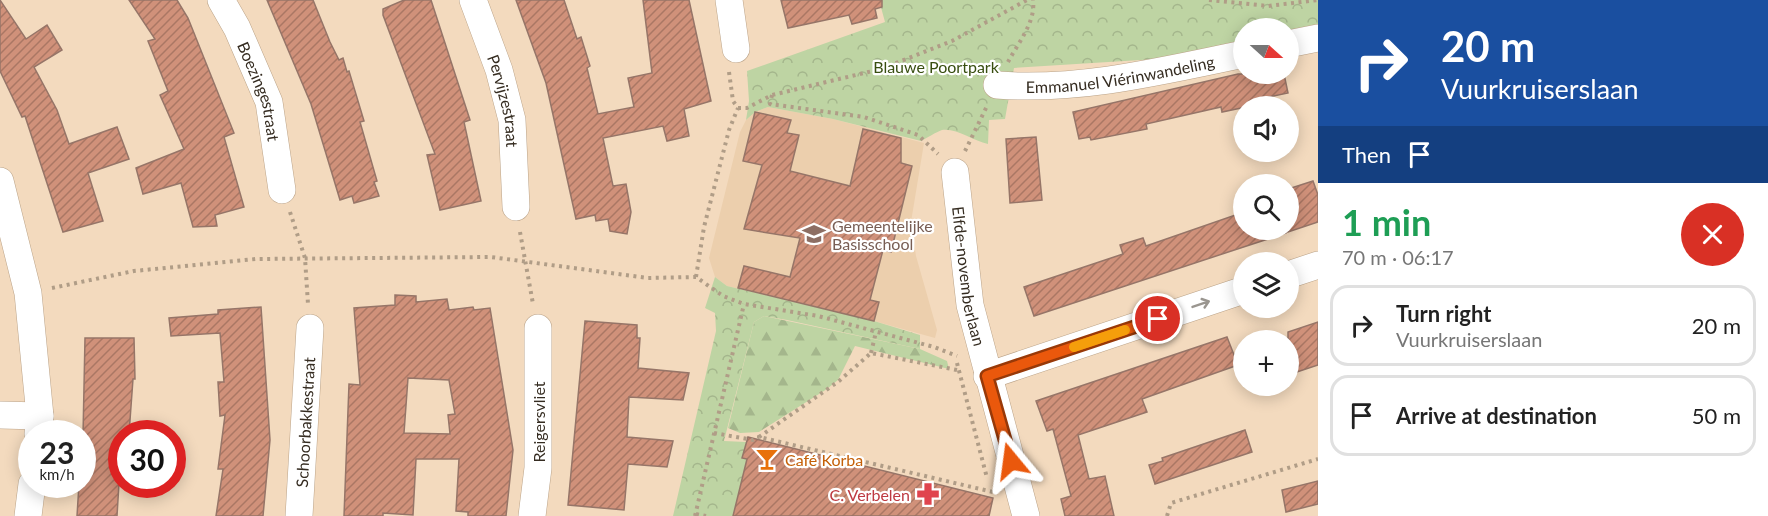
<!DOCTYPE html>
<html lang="en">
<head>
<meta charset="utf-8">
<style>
  :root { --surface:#fff; --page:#f2f2f2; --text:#222; --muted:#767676; --line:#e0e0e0 }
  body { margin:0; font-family:Lato,sans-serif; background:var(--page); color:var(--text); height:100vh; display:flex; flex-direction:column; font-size:22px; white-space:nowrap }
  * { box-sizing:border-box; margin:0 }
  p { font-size:20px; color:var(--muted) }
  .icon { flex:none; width:33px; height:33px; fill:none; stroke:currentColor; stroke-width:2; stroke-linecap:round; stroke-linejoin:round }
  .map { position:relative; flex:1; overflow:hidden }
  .sheet { display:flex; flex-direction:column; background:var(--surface); width:450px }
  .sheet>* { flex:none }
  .top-card { background:#1a4fa0; color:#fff; overflow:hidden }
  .needle { width:39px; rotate:111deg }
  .tools { position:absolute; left:1233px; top:18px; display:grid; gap:12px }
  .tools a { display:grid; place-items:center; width:66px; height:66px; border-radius:50%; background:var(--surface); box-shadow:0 3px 15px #0003; font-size:30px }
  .speed { position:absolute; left:18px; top:420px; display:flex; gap:12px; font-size:30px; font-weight:700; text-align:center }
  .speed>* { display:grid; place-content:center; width:78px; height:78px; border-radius:50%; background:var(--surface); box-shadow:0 3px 15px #0003; line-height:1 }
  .speed small { font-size:15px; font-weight:400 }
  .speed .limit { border:9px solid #d22; background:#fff; color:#111 }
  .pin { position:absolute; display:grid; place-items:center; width:51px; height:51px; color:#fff; margin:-26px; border:3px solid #fff; border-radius:50%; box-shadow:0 2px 6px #0007 }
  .me { position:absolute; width:66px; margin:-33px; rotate:344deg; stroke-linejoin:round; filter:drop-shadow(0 0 4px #0008) }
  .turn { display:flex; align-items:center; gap:21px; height:126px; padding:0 24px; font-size:27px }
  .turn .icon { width:78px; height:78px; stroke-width:2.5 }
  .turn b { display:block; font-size:42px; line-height:51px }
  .then { display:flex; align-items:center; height:57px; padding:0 24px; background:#0003; gap:12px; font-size:22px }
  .round { display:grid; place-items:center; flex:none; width:63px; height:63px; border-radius:32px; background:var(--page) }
  .headline { display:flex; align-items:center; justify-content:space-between; height:102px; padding:0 24px }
  h1 { font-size:36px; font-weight:700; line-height:45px; color:#1e9e55 }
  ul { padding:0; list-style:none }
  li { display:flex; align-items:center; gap:18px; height:81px; margin:0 12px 9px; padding:0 12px; border:3px solid var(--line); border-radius:18px }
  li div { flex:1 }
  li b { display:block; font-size:22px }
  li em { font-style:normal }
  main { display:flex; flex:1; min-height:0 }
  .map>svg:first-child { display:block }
  .built { fill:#eccfad }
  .forest { fill:url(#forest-firs) }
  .park { fill:url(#park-crowns) }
  .building { fill:url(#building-hatch); stroke:#967568; stroke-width:1.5; fill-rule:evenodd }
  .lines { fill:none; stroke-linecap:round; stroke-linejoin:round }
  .street-casing { stroke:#bba388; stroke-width:28 }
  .path { stroke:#b09d87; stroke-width:4; stroke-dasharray:3 4.5; stroke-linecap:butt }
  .street { stroke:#fff; stroke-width:27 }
  .oneway { stroke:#9a9690 }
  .route-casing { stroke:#983908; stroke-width:15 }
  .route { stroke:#ea580c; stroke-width:10 }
  .slow { stroke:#f59e0b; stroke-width:10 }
  .labels { text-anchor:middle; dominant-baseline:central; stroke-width:4.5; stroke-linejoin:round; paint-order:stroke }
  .park-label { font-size:16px; fill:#384e10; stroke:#fff }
  .street-label { font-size:16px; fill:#352c21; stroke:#fff }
  .education-label { font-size:16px; fill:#785e54; stroke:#fff; text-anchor:start }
  .food-label { font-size:16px; fill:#c56008; stroke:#fff; text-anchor:start }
  .health-label { font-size:16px; fill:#be3a42; stroke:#fff; text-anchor:end }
</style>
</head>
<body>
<main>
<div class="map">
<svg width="1318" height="516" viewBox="0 0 1318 516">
  <defs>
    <pattern id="forest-firs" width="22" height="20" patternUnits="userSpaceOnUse" patternTransform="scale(1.5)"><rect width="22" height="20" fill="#bed4a3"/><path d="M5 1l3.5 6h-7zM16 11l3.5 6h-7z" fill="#a4b68c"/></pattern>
    <pattern id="park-crowns" width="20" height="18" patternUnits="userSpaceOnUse" patternTransform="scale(1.5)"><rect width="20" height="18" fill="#bed4a3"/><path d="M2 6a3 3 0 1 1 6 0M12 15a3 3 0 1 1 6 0" fill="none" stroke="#a4b68c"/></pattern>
    <pattern id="building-hatch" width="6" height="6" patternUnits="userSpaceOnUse" patternTransform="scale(1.5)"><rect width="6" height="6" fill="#d0917a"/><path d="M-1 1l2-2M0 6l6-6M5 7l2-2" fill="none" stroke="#aa7764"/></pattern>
  </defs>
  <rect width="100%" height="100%" fill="#f3dabe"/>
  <!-- built -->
  <polygon class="built" points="768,107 833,119 924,143 911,222 916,256 937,330 935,338 874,321 727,286 715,277 709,258 740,132 746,120 755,112"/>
  <!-- forest -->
  <polygon class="forest" points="764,316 920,349 947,361 949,369 855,346 838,380 827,389 759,432 740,433 728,428 754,322"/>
  <!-- park -->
  <g class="park">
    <path d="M879,0H1318V24L1289,30L1244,28L1243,40L1157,59L1014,68L1005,119L989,120L988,144C973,141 957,128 942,130C936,132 927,138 921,141L833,119L768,107L755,112L746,120L749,101L747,71L885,22Z"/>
    <polygon points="715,277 727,286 874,321 920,335 920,349 787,320 764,316 754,322 724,441 746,442 743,457 747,459 733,516 673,516 716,331 715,313 705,308"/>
  </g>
  <!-- building -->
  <g class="building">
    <polygon points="0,0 26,39 47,25 62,50 34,67 57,110 69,144 117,127 129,159 88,173 103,221 63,232 25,116 22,117 0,71"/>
    <polygon points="129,0 177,0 188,18 234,133 224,137 244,207 215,215 217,226 193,227 181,183 143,194 136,168 184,149 160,95 168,91 148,41 155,39"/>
    <polygon points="267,0 313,0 330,42 339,60 343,58 347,72 349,71 364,121 360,122 377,181 374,182 379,196 354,203 352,196 340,200 311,104"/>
    <polygon points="404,0 431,0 470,120 464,122 481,201 440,210 427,155 435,154 383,15 383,9"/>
    <polygon points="516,0 564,0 577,39 581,37 590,66 587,68 598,114 634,107 628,78 652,73 643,0 689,0 711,101 684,109 689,136 667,141 663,126 603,138 613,186 626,184 631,212 627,234 610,231 608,219 596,221 595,215 576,219 546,83"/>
    <polygon points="781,0 882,0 882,7 875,9 877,18 852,24 849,15 788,28"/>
    <polygon points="1238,74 1284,74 1288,93 1269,97 1270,102 1222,112 1221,107 1146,124 1147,129 1091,140 1090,137 1079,139 1073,112"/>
    <polygon points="755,112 791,120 787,133 799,135 790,171 850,186 863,129 901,138 901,163 912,166 891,252 883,250 870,300 879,302 874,321 738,288 744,266 790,277 800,238 744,229 762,165 743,161"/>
    <polygon points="1036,137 1042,200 1010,203 1006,139"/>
    <polygon points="1313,181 1318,195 1318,222 1288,232 1288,189"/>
    <polygon points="1244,212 1244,230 1286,230 1286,233 1034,316 1024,287 1123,254 1120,245 1143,238 1146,246"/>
    <path d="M395,295L416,296V302L447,299L449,310L473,307L474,310L490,308L513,450L506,516H468V512L456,511L459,459H416L413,515L383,513V516H344L349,384L360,385L354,308L395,305ZM408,378L449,380L455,414L448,415L450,434L404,433Z"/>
    <polygon points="261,307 270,440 263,516 216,516 223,469 218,469 225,415 220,416 218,382 224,382 220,333 171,336 169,318 218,314 218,310"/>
    <polygon points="585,321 637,325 637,338 640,338 638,368 689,373 683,400 629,397 627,437 673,441 667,467 628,464 624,510 568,505"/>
    <polygon points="1318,322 1318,365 1288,375 1288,332"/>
    <polygon points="1227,337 1238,365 1142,399 1147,412 1078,435 1089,479 1105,476 1114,516 1065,516 1061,499 1071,496 1053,429 1047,431 1036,401"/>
    <polygon points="85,338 134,338 135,379 133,379 129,434 122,434 117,516 77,516 79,484 82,484"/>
    <polygon points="1245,430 1252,452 1155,484 1149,465 1163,461 1162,458"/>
    <polygon points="748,437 993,498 989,516 733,516 747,459 742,458"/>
    <polygon points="1318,481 1318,504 1286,512 1282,490"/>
  </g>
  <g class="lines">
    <!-- street casing -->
    <g class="street-casing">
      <g id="street">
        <path id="s1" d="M221,0L237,28L269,102L282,190"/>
        <path id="s2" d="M473,0L499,70L512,120L516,207"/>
        <polyline points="729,0 736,49"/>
        <polyline points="1288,44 1318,38"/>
        <path id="s3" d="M997,85C1081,91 1162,71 1244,54"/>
        <path id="s4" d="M955,172L970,305L1026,516"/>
        <polyline points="0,181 28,293 40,416 38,434"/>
        <polyline points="1288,275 1318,265"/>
        <polyline points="987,376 1244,290"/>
        <polyline points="0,415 40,416"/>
        <polyline points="28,516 32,484"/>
        <path id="s5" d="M299,516L310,328"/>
        <polyline points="532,516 538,468 538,328"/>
      </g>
    </g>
    <!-- path -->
    <g class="path">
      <polyline points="1209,0 1268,6 1318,0"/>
      <path d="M1008,62C1018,43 1036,22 1033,0"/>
      <polyline points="729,72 733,101 738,108"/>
      <polyline points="772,95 770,104 864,117 918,135 938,154"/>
      <polyline points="738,108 747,108 772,95 881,69 952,41 1027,0"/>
      <polyline points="965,151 987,106"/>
      <polyline points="290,212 305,258 308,304"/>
      <polyline points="520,232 533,304"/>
      <polyline points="696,277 704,227 729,130 738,108"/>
      <polyline points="52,288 134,271 256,259 491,257 648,278 696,277 723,296 744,304 818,316 934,347 957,356"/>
      <polyline points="871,353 876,332"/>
      <polyline points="957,363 987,478"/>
      <polyline points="957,370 871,353 839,381 759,437 993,492"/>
      <polyline points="714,433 753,440 759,437"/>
      <polyline points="696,514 706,516"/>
      <polyline points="695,516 744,304"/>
      <polyline points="1167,516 1171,503 1318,459"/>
    </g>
    <!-- street -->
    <use href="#street" class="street"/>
  </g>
  <!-- one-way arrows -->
  <defs><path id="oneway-shaft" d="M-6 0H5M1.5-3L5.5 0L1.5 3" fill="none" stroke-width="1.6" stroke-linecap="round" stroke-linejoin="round" transform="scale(1.5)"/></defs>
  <use class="oneway" href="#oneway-shaft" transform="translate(1201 304) rotate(-19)"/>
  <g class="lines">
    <!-- route casing -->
    <g class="route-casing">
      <polyline id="route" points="1011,461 987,376 1158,319"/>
    </g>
    <!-- route -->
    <use href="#route" class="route"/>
    <!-- slow -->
    <polyline class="slow" points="1074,347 1125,330"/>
  </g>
  <!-- icons -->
  <defs>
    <g id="school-bare" transform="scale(1.8)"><path d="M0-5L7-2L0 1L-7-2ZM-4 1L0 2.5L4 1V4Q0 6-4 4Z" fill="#8d6e63" stroke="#fff" stroke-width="2.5" paint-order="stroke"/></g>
    <g id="bar-bare" transform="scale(1.8)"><path d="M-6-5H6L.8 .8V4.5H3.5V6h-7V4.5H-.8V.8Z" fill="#e8710a" stroke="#fff" stroke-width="2.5" paint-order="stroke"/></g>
    <g id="pharmacy-bare" transform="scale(1.8)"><path d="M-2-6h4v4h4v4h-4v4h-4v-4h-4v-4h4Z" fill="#e0444e" stroke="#fff" stroke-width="2.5" paint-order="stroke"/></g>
  </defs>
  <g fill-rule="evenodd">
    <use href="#school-bare" x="814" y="234"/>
    <use href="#bar-bare" x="767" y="459"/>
    <use href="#pharmacy-bare" x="928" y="494"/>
  </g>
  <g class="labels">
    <!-- park labels -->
    <g class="park-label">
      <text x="936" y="66">Blauwe Poortpark</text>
    </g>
    <!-- street labels -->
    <g class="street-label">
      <text stroke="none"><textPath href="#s3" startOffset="124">Emmanuel Viérinwandeling</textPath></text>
      <text stroke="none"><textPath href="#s1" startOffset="100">Boezingestraat</textPath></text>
      <text stroke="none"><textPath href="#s2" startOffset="106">Pervijzestraat</textPath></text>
      <text stroke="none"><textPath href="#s4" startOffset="105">Elfde-novemberlaan</textPath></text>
      <text stroke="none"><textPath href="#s5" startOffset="94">Schoorbakkestraat</textPath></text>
      <text transform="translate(538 422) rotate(-90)">Reigersvliet</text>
    </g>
    <!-- education labels -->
    <g class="education-label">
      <text x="832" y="225">Gemeentelijke<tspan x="832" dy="18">Basisschool</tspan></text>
    </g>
    <!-- food labels -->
    <g class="food-label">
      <text x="785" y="459">Café Korba</text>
    </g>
    <!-- health labels -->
    <g class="health-label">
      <text x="910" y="494">C. Verbelen</text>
    </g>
  </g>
</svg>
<div class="tools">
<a><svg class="needle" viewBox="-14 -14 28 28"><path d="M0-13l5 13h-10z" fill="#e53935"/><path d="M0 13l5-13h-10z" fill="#767676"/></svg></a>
<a><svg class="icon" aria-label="sound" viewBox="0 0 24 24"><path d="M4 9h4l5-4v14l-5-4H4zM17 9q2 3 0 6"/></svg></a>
<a><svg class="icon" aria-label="search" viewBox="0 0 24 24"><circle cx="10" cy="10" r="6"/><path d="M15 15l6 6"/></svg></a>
<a><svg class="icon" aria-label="layers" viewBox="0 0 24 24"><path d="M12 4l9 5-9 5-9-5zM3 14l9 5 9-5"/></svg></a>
<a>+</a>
</div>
<div class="speed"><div>23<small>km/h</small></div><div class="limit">30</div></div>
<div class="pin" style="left:1158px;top:319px;background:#d93025"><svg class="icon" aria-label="arrive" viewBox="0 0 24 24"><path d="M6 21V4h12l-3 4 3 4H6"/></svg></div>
<svg class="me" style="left:1011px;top:461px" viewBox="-20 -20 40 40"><path d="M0-17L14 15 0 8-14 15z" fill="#ea580c" stroke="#fff" stroke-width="4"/></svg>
</div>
<section class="sheet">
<div class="top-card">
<div class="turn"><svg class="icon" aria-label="right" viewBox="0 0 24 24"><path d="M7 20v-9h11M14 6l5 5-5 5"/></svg><div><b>20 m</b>Vuurkruiserslaan</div></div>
<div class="then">Then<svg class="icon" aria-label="arrive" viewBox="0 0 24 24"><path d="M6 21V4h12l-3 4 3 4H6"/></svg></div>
</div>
<div class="headline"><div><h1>1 min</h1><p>70 m · 06:17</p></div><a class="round" style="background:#d93025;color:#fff"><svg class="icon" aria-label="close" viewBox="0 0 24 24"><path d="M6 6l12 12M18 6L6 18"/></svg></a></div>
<ul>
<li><svg class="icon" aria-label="right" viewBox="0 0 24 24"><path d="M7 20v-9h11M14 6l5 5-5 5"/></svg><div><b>Turn right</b><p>Vuurkruiserslaan</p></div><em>20 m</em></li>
<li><svg class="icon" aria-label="arrive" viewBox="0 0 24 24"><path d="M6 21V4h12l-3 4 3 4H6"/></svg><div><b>Arrive at destination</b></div><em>50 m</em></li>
</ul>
</section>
</main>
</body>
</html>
